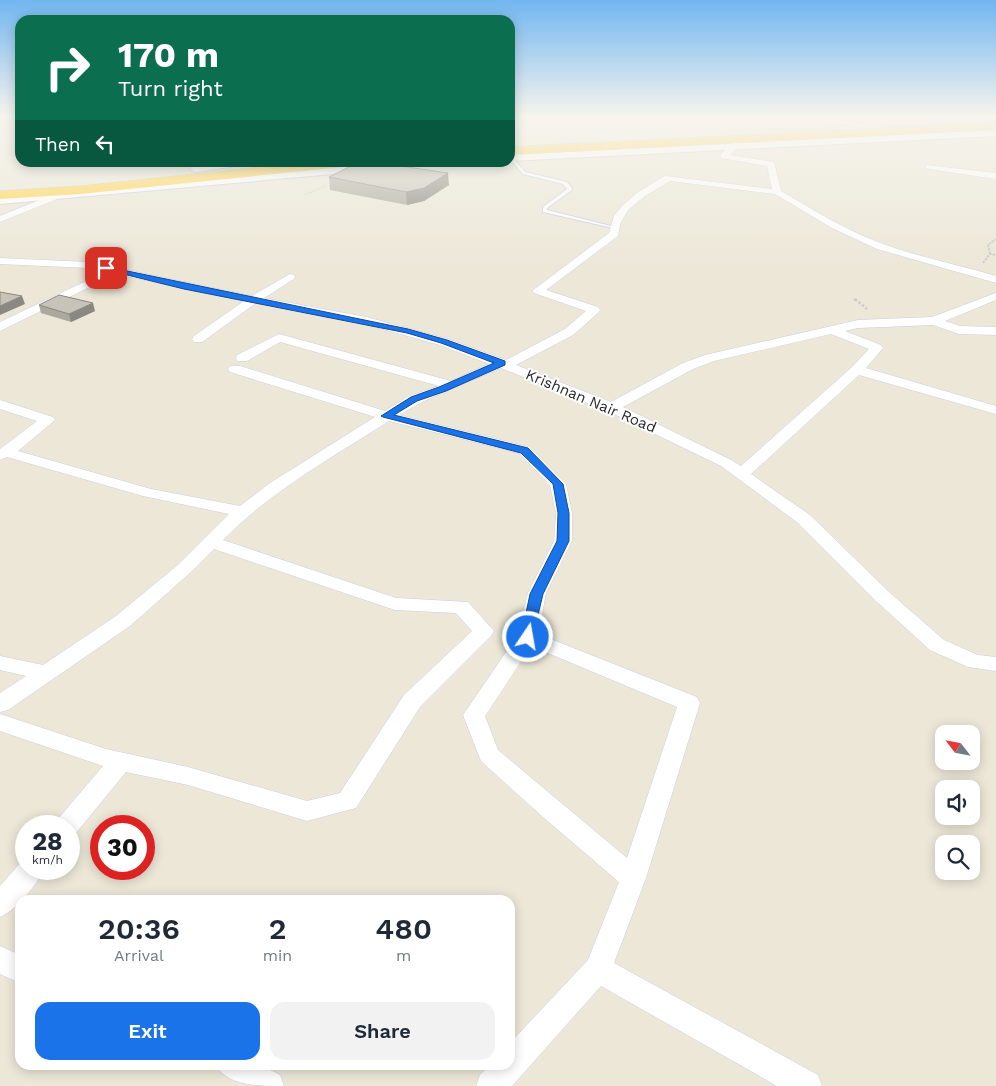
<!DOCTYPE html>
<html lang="en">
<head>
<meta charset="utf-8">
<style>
  :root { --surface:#fff; --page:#f2f2f3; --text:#1f2937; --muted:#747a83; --accent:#1a73e8 }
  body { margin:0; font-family:"Work Sans",sans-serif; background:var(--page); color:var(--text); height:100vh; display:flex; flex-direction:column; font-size:19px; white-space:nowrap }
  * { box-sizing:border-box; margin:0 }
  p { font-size:16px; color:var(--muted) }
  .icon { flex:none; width:28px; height:28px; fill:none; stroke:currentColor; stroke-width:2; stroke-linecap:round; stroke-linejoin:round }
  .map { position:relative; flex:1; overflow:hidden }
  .panel { position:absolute; left:15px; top:895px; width:500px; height:175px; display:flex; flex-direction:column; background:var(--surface); border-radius:15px; box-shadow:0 2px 12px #0003 }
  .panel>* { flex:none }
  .hud { position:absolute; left:15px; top:15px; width:500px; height:152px; border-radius:15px; box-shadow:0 2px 12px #0003; background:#0b6e4f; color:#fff; overflow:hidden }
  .needle { width:32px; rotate:302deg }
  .fabs { position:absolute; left:935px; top:725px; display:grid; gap:10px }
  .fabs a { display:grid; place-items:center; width:45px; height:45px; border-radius:10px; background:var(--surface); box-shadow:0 2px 12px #0003; font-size:25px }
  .speed { position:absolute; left:15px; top:815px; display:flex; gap:10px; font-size:25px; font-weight:700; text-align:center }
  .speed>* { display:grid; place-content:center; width:65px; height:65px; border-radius:50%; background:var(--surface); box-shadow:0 2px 12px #0003; line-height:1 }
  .speed small { font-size:12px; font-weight:400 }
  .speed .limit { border:8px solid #d22; background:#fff; color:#111 }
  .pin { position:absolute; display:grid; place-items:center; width:42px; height:42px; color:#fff; margin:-21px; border-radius:10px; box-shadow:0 2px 8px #0006 }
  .me { position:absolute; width:55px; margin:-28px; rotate:12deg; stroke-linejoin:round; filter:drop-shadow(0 0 4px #0008) }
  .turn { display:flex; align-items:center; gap:18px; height:105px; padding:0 20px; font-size:22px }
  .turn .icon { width:65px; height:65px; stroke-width:2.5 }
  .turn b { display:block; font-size:35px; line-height:42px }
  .then { display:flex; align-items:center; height:48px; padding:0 20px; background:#0003; gap:10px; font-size:19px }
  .eta { display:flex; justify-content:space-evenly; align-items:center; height:85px; text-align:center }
  .eta b { font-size:30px; font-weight:600; line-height:35px }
  .primary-button { display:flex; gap:10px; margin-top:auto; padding:10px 20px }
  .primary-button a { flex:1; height:58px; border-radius:15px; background:var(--accent); color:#fff; font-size:20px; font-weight:600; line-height:58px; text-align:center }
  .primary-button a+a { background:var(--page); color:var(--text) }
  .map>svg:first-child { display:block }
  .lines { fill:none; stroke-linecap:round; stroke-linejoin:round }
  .service-casing { stroke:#cdcee3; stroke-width:2 }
  .minor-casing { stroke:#cdcee3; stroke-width:1 }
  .tertiary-casing { stroke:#cdcee3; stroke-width:2 }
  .trunk-casing { stroke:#cbcbcb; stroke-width:1 }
  .path-far2 { stroke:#cbcbcb; stroke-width:1; stroke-dasharray:2 1; stroke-linecap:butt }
  .path-far1 { stroke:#cbcbcb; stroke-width:2; stroke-dasharray:2.5 1; stroke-linecap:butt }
  .path { stroke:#cbcbcb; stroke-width:2.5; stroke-dasharray:2.5 2; stroke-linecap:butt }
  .service { fill:#fff; fill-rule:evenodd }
  .minor { fill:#fff; fill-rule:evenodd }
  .tertiary { fill:#fff; fill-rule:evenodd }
  .trunk { fill:#ffd34d; fill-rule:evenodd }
  .wall { fill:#aba89e }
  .shaded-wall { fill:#8b8881 }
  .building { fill:#c7c3b8; stroke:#8b8881 }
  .route { fill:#1a73e8; stroke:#114b97 }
  .labels { text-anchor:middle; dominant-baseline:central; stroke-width:4; stroke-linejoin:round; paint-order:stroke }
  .street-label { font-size:15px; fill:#282828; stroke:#fff }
</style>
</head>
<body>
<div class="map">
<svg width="996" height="1086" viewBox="0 0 996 1086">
  <rect width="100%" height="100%" fill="#ece7d7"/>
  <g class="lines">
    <!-- service casing -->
    <g class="service-casing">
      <polygon id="service" points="510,157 512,157 525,172 567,182 572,188 572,190 547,208 547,210 615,227 613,228 543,212 543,207 567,189 563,184 523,174 510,159"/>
    </g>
    <!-- minor casing -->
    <g class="minor-casing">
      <g id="minor">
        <polygon points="804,117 822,117 868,126 864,128"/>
        <path d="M733,143L740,145L730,155L774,162L781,191C815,211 849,232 886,245C922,258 960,265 996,276V283L877,249L832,228L775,194L670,181L645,196L628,210L620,224L618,236L546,290L598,307L600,310L598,313L573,335L516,365L611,402L683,363L705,355L858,320L932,317L996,293V300L945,321L960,326L996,327V335L959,334L933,325L858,328L845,331L881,345L883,348L866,368L996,406V414L859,375L751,474L810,515L890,593L944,640L978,655L996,657V671L968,667L930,650L876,601L798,523L721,466L614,414L501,368C467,383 429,396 399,415L529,447L566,484L572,513V541L546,593L538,634L697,697L700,703L646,878L614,963L818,1075L822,1086H777L601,986L512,1086H476L480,1075L490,1065H510V1043L588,960L619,882L543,817L481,761L463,715L517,636L528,593L554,541L556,513L550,485L519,453L389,421C331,458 271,491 223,540L396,598L468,602L494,631L491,636L420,707L356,808L307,821L188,785L126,772L76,833L69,836V826H55L58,819L103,766L0,731V714L106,749L188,767L307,801L340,793L404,695L472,631L456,613L395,610L214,549L191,572L130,626L8,710L0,712V693L26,676L0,670V656L43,665L116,616L179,564L229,514L143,496L7,457L0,460V449L37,421L0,409V400L53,417L55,420L18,451L151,489L240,506L270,483L375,417L230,372L228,369L230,366H240L385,411L409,396L439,386L280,342L247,361H237L236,358L237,355L279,334L451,381L489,364L440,345L361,323L256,303L202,342H194L192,339L194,336L244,301L116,274L0,331V322L105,272L88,268L0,264V258L88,262L252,296L290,274L294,275L295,277L294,279L264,298L366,317L448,339L506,360L565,329L586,311L534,293L532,291L609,233L614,216L622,206L638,192L665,176L772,189L767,166L721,158V154ZM831,334L869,349L852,367L741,466L731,460L623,407L693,369L714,361ZM531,646L677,707L627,858L498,750L485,716Z"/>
        <polygon points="926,165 996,173 996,179 929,169 925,167"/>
        <polygon points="54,194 59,197 57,199 0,222 0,216"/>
        <path d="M26,859V869H44C37,885 15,911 0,917V886L22,861Z"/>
        <polygon points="0,946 20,955 20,983 0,974"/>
        <path d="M216,1065H261L280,1075L284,1086C259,1086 227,1086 216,1065Z"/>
      </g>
    </g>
    <!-- tertiary casing -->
    <g class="tertiary-casing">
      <g id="tertiary">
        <polygon points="996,130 996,136 510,161 510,155"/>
        <polygon points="219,162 250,162 245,165 195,172 190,169 195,166"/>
        <polygon points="378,162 438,162 433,165 0,204 0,196 108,188"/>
      </g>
    </g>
    <!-- trunk casing -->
    <g class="trunk-casing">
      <g id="trunk">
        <polygon points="996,123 996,129 510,155 510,147"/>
        <polygon points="309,162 358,162 352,166 80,194 0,199 0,191 80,186"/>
      </g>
    </g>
    <!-- path-far2 -->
    <polyline class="path-far2" points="305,195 327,185"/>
    <!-- path-far1 -->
    <g class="path-far1">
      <polyline points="990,254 988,245 996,239"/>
      <polyline points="983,263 990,254 996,255"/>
      <polyline points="854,299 856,301"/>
    </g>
    <!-- path -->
    <polyline class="path" points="855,299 867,309"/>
    <!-- service -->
    <use href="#service" class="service"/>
    <!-- minor -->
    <use href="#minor" class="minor"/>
    <!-- tertiary -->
    <use href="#tertiary" class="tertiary"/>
    <!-- trunk -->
    <use href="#trunk" class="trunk"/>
  </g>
  <!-- wall -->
  <g class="wall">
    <polygon points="329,177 449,185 424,201 407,205 330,190"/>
    <polygon points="39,305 95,311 71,322 41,313"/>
  </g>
  <!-- shaded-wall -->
  <g class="shaded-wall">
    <polygon points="448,173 449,185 424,201 407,205 406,192"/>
    <polygon points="22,296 25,304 0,315 0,306"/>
    <polygon points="93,303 95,311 71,322 69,314"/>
  </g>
  <!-- building -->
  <g class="building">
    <polygon points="364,162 373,162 448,173 424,188 406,192 329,177 349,167"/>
    <polygon points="0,292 22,296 0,306"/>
    <polygon points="59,295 93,303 69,314 39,305"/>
  </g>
  <!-- sky -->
  <linearGradient id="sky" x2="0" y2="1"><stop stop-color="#71b6f0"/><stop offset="0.43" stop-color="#f6f4ed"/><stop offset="1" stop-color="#f6f4ed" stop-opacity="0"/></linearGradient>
  <rect width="996" height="269" fill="url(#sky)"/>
  <!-- route -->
  <polygon class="route" points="103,266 408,329 447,340 505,361 505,365 446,391 417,401 394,415 528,448 563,484 569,513 569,541 543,594 532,640 523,640 521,637 530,594 557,541 558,513 553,484 521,453 383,417 381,416 411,397 439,387 494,363 441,343 407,333 184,289 103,269"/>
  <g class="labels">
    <!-- street labels -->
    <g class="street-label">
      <text transform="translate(591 401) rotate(23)">Krishnan Nair Road</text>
    </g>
  </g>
</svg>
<div class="fabs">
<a><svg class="needle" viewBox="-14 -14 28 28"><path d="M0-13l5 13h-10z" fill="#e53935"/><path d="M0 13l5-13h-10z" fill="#747a83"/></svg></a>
<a><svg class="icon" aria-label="sound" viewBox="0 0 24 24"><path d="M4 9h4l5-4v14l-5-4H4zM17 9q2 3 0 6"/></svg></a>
<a><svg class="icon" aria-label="search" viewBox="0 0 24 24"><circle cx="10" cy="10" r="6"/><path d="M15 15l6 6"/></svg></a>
</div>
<div class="speed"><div>28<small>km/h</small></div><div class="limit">30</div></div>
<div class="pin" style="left:106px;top:268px;background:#d93025"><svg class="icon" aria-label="arrive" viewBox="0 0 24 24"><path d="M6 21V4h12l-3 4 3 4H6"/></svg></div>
<svg class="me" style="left:528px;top:637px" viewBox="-20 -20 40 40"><circle r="17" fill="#1a73e8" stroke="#fff" stroke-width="3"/><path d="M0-11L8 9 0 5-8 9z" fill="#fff"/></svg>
<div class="hud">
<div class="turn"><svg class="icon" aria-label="right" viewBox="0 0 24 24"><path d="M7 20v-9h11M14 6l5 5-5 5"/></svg><div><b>170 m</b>Turn right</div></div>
<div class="then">Then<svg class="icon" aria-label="left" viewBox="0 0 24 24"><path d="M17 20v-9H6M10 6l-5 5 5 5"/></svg></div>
</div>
<section class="panel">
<div class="eta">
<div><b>20:36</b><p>Arrival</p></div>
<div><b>2</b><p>min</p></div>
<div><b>480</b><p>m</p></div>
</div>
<div class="primary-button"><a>Exit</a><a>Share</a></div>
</section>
</div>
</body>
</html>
